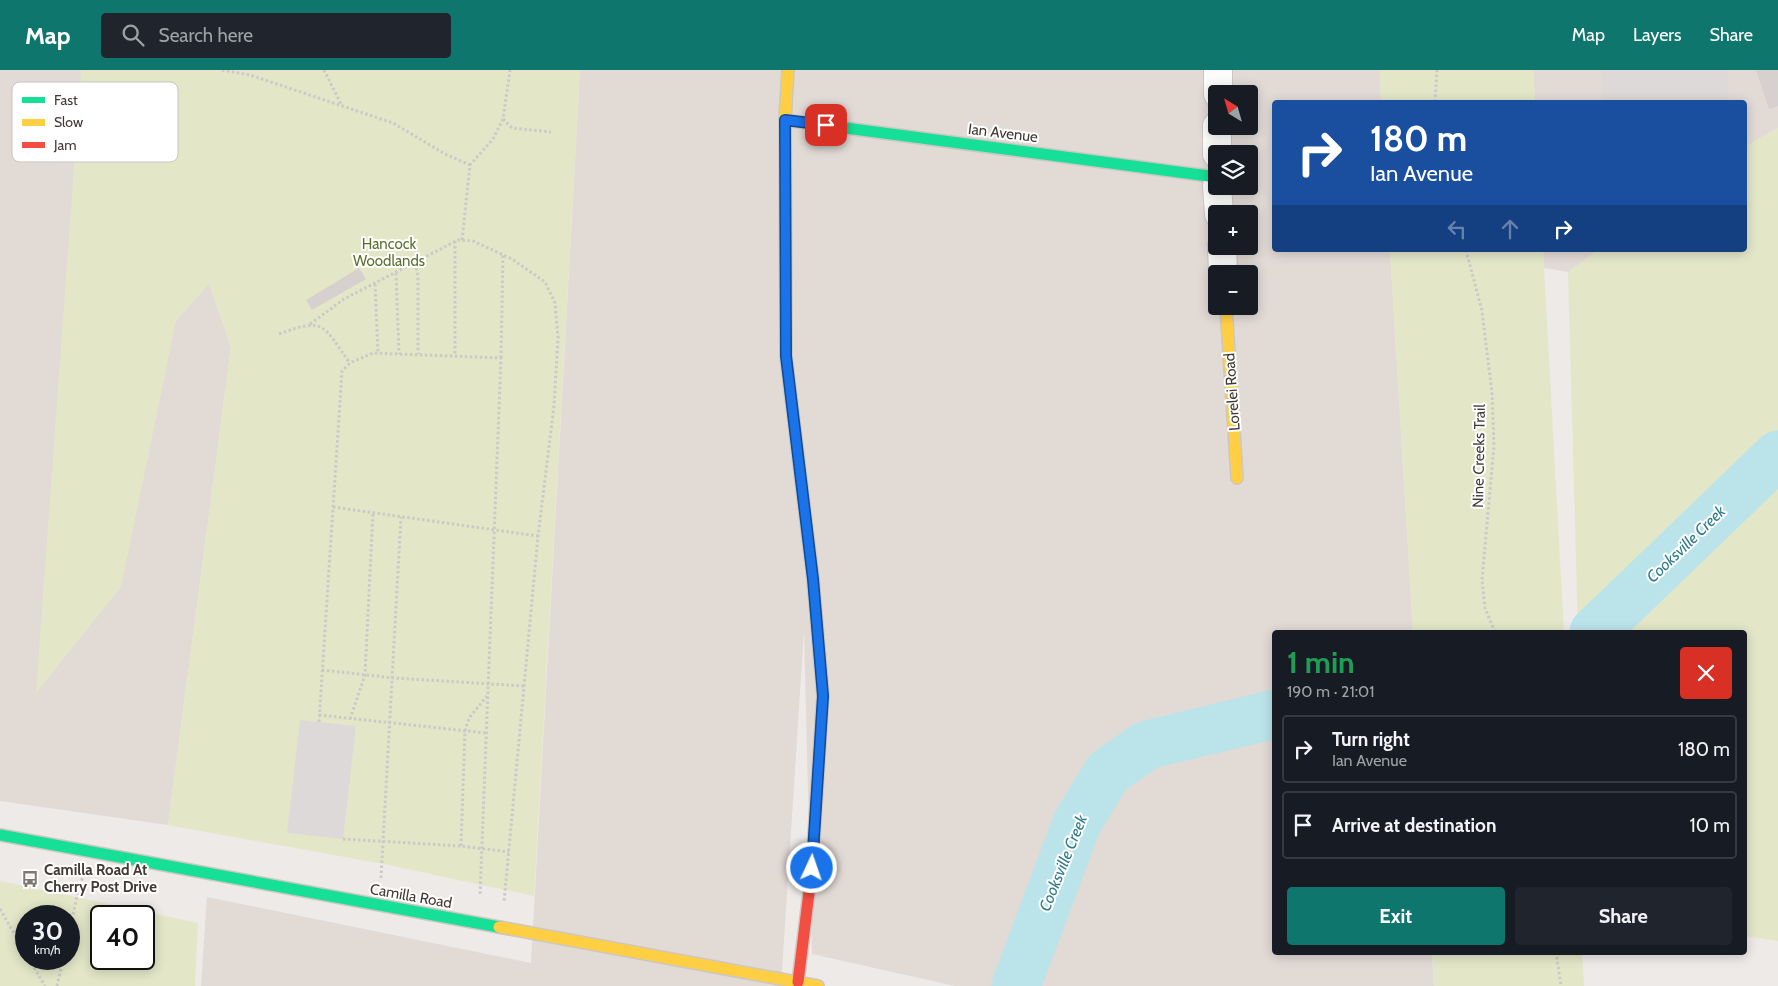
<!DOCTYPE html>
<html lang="en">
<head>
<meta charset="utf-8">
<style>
  :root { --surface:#171b24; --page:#20242c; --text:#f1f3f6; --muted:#9ea1a6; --line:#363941; --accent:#0f766e }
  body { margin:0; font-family:Cabin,sans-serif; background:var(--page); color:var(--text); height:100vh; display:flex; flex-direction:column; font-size:19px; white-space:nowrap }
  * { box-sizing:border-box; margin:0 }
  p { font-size:16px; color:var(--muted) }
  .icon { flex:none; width:28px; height:28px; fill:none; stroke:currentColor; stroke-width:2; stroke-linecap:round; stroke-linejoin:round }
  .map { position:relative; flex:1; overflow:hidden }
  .panel { position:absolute; left:1272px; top:560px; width:475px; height:325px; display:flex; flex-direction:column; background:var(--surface); border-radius:5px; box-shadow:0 2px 12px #0003 }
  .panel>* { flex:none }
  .banner { position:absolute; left:1272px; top:30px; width:475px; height:152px; border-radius:5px; box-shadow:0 2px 12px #0003; background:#1a4fa0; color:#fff; overflow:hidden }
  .needle { width:32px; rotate:323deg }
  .buttons { position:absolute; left:1208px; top:15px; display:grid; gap:10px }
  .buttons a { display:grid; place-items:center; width:50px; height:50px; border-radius:5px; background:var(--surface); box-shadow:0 2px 12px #0003; font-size:25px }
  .speed { position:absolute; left:15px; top:835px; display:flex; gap:10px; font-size:25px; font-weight:700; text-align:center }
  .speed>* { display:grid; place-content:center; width:65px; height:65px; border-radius:50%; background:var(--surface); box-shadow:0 2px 12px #0003; line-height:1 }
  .speed small { font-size:12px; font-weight:400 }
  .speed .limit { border:2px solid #111; border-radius:8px; background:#fff; color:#111 }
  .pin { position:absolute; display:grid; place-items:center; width:42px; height:42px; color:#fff; margin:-21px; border-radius:10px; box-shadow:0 2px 8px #0006 }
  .me { position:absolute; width:55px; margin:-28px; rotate:3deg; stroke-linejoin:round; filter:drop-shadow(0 0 4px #0008) }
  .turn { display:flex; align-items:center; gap:18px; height:105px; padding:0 15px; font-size:22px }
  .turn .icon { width:65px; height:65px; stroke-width:2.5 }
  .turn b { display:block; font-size:35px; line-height:42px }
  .lanes { display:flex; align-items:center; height:48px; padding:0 15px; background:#0003; justify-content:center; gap:25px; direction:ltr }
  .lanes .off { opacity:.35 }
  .round { display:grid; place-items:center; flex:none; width:52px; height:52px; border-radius:5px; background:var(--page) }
  .overview { display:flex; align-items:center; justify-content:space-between; height:85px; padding:0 15px }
  h1 { font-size:30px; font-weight:800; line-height:38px; color:#1e9e55 }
  .button { display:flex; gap:10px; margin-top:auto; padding:10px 15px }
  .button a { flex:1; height:58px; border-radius:5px; background:var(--accent); color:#fff; font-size:20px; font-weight:800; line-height:58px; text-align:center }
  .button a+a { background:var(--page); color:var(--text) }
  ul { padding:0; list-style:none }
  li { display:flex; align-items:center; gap:15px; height:68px; margin:0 10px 8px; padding:0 5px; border:2px solid var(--line); border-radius:5px }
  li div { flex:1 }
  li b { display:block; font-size:19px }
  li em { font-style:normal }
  header { display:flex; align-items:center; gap:30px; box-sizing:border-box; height:70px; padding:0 25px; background:var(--accent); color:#fff }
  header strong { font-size:24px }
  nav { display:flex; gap:28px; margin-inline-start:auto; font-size:18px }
  .search { width:350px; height:45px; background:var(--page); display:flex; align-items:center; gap:12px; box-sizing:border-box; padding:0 18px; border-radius:5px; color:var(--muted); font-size:19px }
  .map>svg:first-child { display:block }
  .residential { fill:#e2dad5; fill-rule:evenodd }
  .green { fill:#e3e7c8; fill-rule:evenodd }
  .parking { fill:#ddd9d8 }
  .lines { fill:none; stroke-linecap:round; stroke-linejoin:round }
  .river { stroke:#bae4ea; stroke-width:49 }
  .building { fill:#d6d1ce }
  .street-casing { stroke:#cac6c3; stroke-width:30 }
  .fast-casing { stroke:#cec7c1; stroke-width:14 }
  .slow-casing { stroke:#cec7c1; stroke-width:14 }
  .jam-casing { stroke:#cec7c1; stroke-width:14 }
  .path { stroke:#ccc9c7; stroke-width:3; stroke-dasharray:2.5 2.5; stroke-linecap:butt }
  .street { stroke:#fcfcfb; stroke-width:28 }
  .fast { stroke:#16e098; stroke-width:11 }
  .slow { stroke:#ffcf43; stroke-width:11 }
  .jam { stroke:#f24e42; stroke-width:11 }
  .route-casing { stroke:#114b97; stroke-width:12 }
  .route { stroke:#1a73e8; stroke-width:9 }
  .labels { text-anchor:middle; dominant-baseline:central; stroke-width:4; stroke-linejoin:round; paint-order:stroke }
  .street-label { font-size:15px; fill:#433935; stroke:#fff }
  .park-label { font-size:15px; fill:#59712c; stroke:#fff }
  .poi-label { font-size:15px; font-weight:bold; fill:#433935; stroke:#fff; text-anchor:start }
  .water-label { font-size:16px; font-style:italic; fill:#2e7b8a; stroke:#fff }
  .key { fill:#fff; stroke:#c7c4c2; stroke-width:1 }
  .key-label { font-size:14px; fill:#433935 }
</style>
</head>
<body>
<header>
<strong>Map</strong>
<div class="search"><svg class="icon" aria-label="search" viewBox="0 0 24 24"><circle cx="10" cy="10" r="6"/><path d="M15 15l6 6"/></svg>Search here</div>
<nav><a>Map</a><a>Layers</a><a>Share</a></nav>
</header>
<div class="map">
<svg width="1778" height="916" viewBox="0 0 1778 916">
  <rect width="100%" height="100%" fill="#eeeae7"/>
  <!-- residential -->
  <g class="residential">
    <polygon points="0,0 111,0 174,113 231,277 168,755 0,731"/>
    <path d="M580,0H1380L1381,32H1275V180H1390L1413,562H1275V882L1432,883L1434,916H955L812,884L804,560L781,916H201L207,827L531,893ZM1216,24H1249V56H1216ZM1216,84H1249V116H1216ZM1216,144H1249V176H1216ZM1216,204H1249V236H1216Z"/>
    <polygon points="1533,0 1778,0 1778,58 1745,77 1745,32 1535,32"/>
    <polygon points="1543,180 1598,180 1568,202 1544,198"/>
  </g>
  <!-- green -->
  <g class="green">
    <polygon points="81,0 580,0 534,826 384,794 168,755 231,277 209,214 176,251 121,517 36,623"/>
    <polygon points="1380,0 1533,0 1535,32 1381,32"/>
    <polygon points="1778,58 1778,871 1745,866 1745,562 1578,562 1568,202 1598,180 1745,180 1745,77"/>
    <polygon points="1390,180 1543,180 1564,562 1413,562"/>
    <path d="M0,811L198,853L195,916H0ZM69,846V889H26V846ZM144,846V889H101V846Z"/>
    <polygon points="1432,883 1582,883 1584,916 1434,916"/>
  </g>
  <!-- parking -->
  <g class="parking">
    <polygon points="1601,0 1728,0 1727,32 1602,32"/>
    <polygon points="300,650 356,656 343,769 287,763"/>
  </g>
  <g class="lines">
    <!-- river -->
    <g class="river">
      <polyline points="1594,562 1778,385"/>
      <polyline points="1016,916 1077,753 1108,702 1147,675 1275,644"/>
    </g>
  </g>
  <!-- building -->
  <g class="building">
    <polygon points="1756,0 1778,0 1778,36 1769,39"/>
    <polygon points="359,198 366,209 312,240 306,230"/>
  </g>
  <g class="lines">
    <!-- street casing -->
    <g class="street-casing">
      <g id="street">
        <polyline points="1218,24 1218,0"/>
        <polyline points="1217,84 1217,56"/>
        <polyline points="1217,116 1219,144"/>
        <polyline points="1222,176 1223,204"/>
      </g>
    </g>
    <!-- fast casing -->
    <g class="fast-casing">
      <g id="fast">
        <polyline points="785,50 1216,107"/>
        <polyline points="786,265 786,286 813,509 823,626 822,640"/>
        <polyline points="0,765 499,857"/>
      </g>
    </g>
    <!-- slow casing -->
    <g class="slow-casing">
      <g id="slow">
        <polyline points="1226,236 1237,408"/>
        <polyline points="786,265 785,50 788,0"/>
        <polyline points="499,857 818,916"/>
      </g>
    </g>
    <!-- jam casing -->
    <g class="jam-casing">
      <polyline id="jam" points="798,912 812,798 822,640"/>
    </g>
    <!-- path -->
    <g class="path">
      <polyline points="222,0 250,5 393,53 445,84 470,95"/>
      <polyline points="324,0 341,34"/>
      <polyline points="1435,32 1437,0"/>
      <polyline points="503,49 512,58 551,62"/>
      <polyline points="462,170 470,95 493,69 503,49 510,0"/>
      <polyline points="455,171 455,286"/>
      <polyline points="1466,180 1482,241 1492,323 1494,376 1482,510 1485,538 1495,562"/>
      <polyline points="415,193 418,206 418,284"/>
      <polyline points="396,203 399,284"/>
      <polyline points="375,214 378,283"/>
      <polyline points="310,254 344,229 458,170 473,171 512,189 545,212 555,233 558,268 554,336 538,466 504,832"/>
      <path d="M279,264C327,246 323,257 350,293"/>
      <polyline points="501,288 503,185"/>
      <polyline points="333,437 538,466"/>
      <polyline points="322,600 394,608 524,616"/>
      <polyline points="319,645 486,663"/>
      <polyline points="350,649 365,605 373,442"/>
      <polyline points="319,652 342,301 350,293 373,283 501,288 480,825"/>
      <polyline points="343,769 461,776 509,782"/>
      <polyline points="461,776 465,661 469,648 487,626"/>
      <polyline points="381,808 401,447"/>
      <polyline points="0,839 26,884"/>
      <polyline points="69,864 79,816 83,807"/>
      <polyline points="1556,882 1561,916"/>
      <polyline points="29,889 45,916"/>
      <polyline points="57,916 63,889"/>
    </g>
    <!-- street -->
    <use href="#street" class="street"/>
    <!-- fast -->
    <use href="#fast" class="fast"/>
    <!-- slow -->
    <use href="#slow" class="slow"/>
    <!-- jam -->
    <use href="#jam" class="jam"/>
  </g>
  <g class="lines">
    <!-- route casing -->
    <g class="route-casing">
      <polyline id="route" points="812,798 823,626 813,509 786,286 785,50 826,55"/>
    </g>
    <!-- route -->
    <use href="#route" class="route"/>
  </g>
  <!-- icons -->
  <defs>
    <g id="bus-bare" transform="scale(1.35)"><path d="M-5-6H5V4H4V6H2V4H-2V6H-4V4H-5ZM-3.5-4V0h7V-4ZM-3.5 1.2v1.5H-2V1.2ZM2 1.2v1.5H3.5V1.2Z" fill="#7f7773" stroke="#fff" stroke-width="2.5" paint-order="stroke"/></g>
  </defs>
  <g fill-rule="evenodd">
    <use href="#bus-bare" x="30" y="809"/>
  </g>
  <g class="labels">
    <!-- street labels -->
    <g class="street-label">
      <text transform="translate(1003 63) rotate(7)">Ian Avenue</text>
      <text transform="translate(1232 322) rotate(-94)">Lorelei Road</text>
      <text transform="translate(1479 386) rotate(-89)">Nine Creeks Trail</text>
      <text transform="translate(411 826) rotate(10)">Camilla Road</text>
    </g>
    <!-- park labels -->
    <g class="park-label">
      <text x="389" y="174">Hancock<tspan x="389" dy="17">Woodlands</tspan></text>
    </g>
    <!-- poi labels -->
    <g class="poi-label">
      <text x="44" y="800">Camilla Road At<tspan x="44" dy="17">Cherry Post Drive</tspan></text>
    </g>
    <!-- water labels -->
    <g class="water-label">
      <text transform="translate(1686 474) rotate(-44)">Cooksville Creek</text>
      <text transform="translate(1063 793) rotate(-68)">Cooksville Creek</text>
    </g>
  </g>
  <!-- legend -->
  <rect x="12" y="12" width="166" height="80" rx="8" class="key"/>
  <rect x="22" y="27" width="23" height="6" fill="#16e098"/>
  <rect x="22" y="49" width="23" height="7" fill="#ffcf43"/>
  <rect x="22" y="72" width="23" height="6" fill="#f24e42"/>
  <g class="key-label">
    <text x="54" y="35">Fast</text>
    <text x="54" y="57">Slow</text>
    <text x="54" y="80">Jam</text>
  </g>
</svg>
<div class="buttons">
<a><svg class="needle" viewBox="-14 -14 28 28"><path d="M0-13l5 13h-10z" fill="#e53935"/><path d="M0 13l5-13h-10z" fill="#9ea1a6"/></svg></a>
<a><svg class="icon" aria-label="layers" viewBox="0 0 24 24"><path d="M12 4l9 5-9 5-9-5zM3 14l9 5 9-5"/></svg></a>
<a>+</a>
<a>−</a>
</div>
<div class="speed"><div>30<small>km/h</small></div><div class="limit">40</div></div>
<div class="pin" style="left:826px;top:55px;background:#d93025"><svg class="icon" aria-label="arrive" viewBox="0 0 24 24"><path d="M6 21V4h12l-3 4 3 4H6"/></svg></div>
<svg class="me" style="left:812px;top:798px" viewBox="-20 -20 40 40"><circle r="17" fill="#1a73e8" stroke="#fff" stroke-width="3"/><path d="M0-11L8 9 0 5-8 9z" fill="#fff"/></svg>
<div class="banner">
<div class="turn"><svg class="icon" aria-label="right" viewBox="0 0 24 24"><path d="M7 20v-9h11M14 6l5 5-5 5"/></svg><div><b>180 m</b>Ian Avenue</div></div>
<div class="lanes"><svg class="icon off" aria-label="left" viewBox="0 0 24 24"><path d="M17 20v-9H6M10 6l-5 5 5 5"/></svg><svg class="icon off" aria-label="ahead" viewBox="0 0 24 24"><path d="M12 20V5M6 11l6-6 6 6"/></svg><svg class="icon" aria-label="right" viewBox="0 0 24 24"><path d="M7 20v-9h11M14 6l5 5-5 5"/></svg></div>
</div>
<section class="panel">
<div class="overview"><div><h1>1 min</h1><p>190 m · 21:01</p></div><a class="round" style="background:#d93025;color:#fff"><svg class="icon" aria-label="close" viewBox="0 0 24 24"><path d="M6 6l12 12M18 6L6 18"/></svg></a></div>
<ul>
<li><svg class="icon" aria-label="right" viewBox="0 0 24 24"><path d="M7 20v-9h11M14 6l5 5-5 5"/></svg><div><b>Turn right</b><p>Ian Avenue</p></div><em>180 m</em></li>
<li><svg class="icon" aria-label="arrive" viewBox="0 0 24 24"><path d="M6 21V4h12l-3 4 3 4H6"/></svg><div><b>Arrive at destination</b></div><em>10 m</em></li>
</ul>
<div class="button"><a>Exit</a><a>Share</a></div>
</section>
</div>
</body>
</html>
